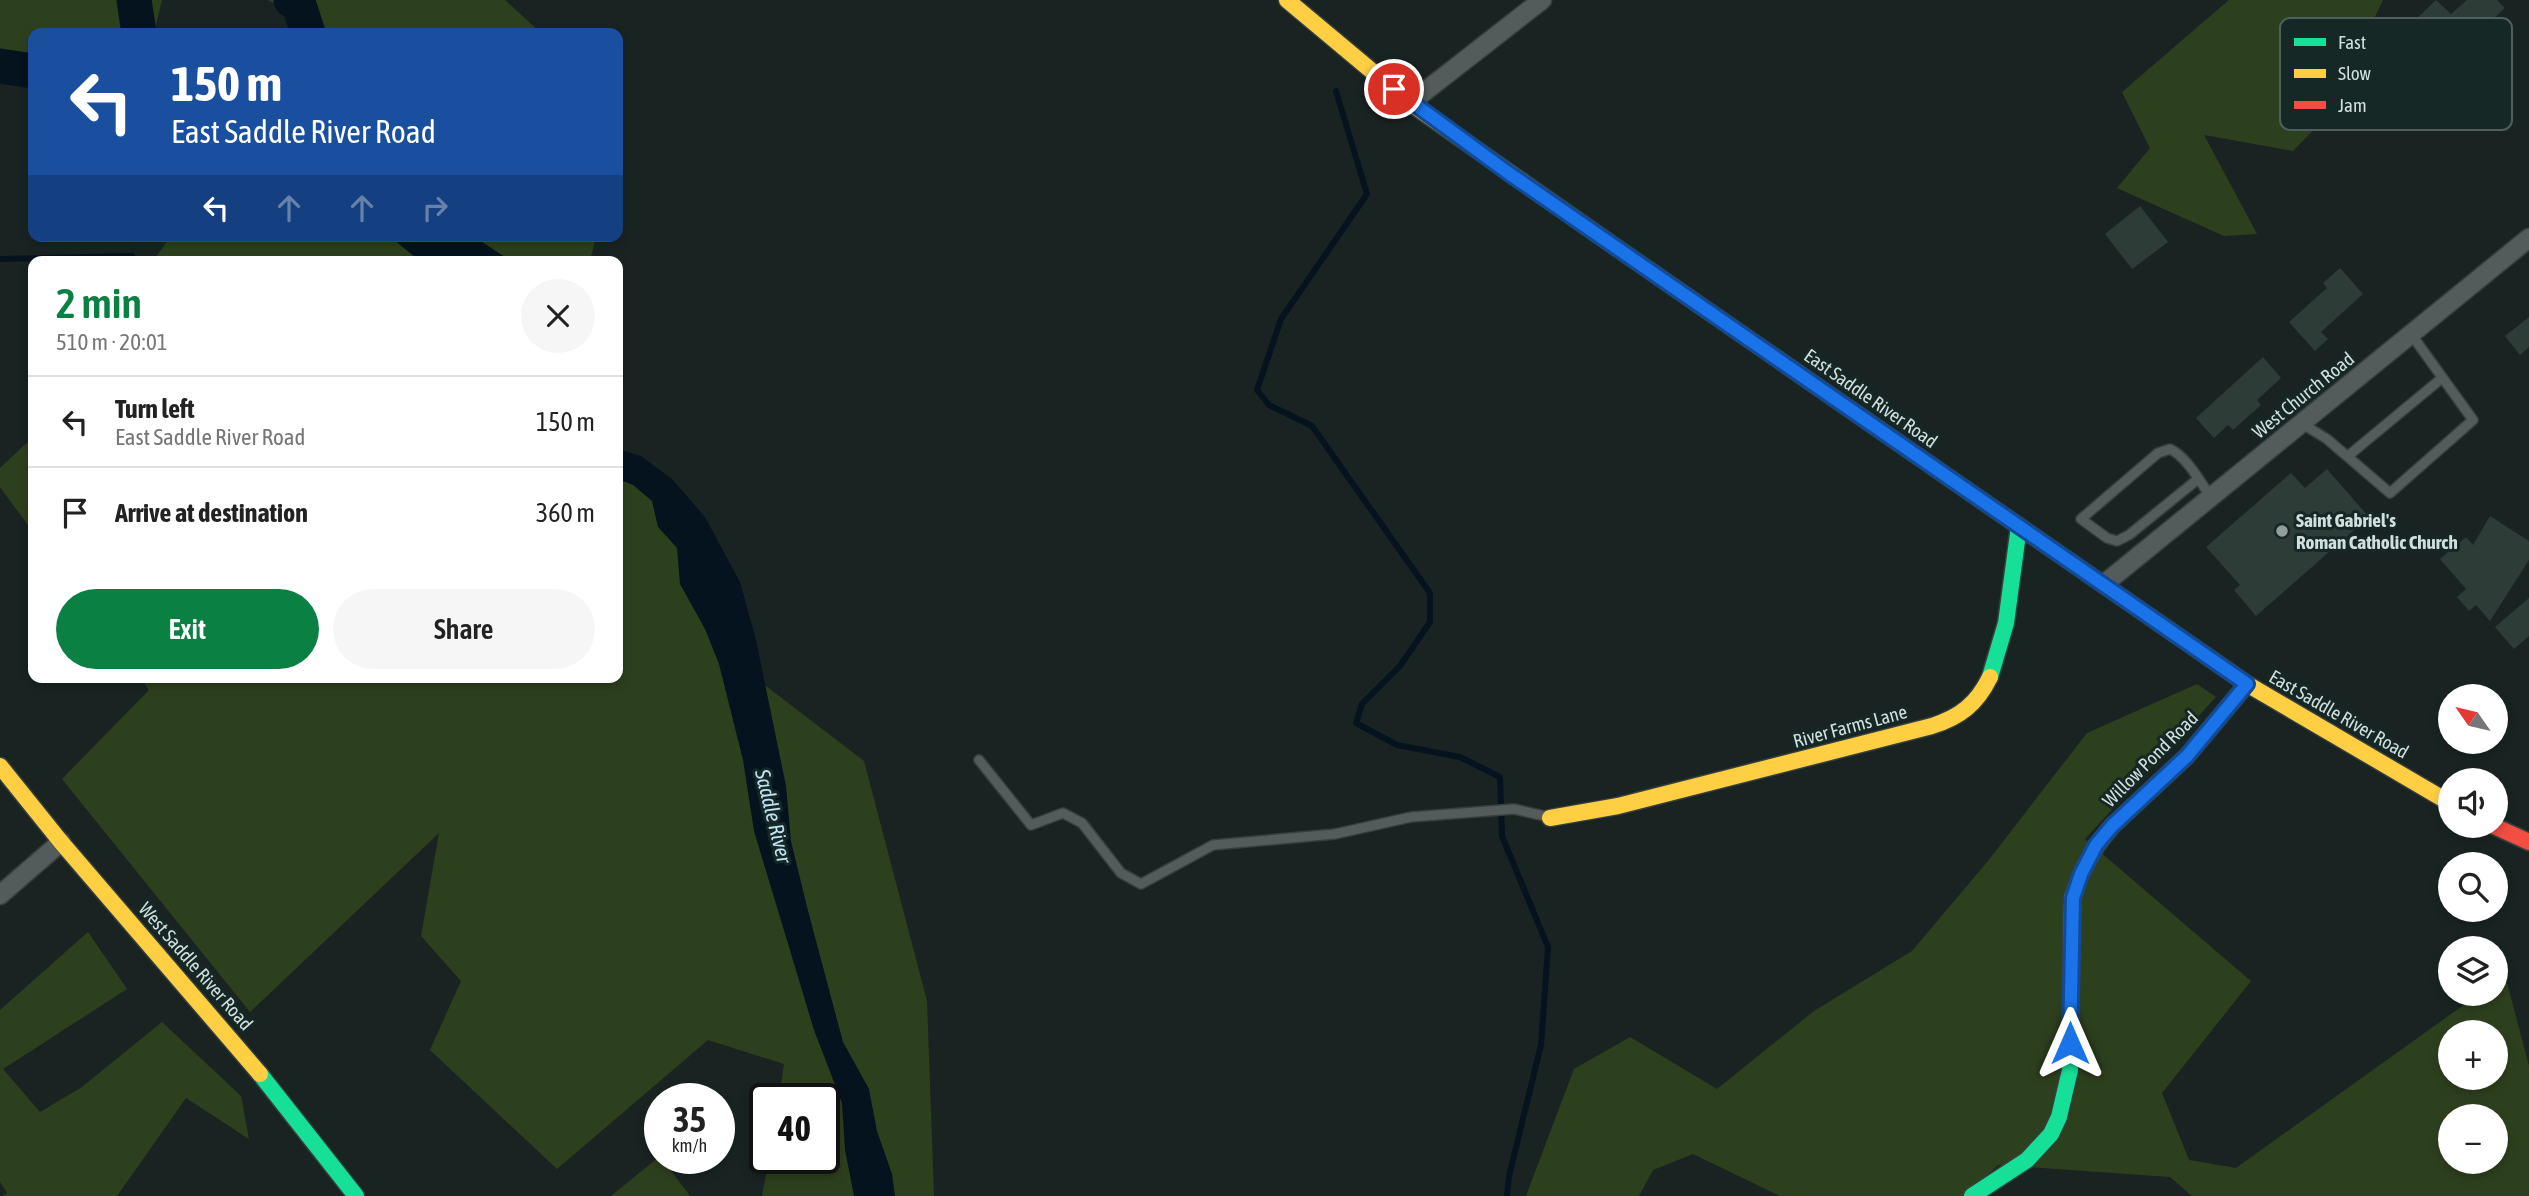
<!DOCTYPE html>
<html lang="en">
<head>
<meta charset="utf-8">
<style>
  :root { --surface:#fff; --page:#f6f6f6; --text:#222; --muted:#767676; --line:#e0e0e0; --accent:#0b8043 }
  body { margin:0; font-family:"Asap Condensed",sans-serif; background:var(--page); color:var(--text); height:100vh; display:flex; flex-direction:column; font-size:26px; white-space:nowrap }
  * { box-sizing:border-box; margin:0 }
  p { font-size:23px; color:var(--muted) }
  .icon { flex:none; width:38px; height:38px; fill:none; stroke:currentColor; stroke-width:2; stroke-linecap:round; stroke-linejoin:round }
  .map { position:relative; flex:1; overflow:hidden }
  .drawer { position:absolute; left:28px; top:256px; width:595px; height:427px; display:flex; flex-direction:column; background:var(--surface); border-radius:14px; box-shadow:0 4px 10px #0003 }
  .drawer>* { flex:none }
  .guide { position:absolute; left:28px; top:28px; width:595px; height:214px; border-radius:14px; box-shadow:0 4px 10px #0003; background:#1a4fa0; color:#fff; overflow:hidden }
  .needle { width:46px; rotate:304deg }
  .fabs { position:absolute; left:2438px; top:684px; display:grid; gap:14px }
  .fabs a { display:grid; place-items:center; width:70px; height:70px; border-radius:50%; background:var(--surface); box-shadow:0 4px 10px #0003; font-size:35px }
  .speed { position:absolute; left:644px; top:1083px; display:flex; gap:14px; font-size:35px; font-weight:700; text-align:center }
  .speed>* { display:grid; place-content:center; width:91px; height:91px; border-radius:50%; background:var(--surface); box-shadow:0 4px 10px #0003; line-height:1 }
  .speed small { font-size:18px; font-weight:400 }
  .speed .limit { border:4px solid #111; border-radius:10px; background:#fff; color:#111 }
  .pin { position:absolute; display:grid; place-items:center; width:60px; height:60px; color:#fff; margin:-30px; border:4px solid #fff; border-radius:50%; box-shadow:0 2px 7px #0007 }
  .me { position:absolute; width:77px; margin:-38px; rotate:0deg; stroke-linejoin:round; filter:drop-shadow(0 0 5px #0008) }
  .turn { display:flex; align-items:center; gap:24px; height:147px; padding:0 28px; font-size:32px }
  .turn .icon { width:91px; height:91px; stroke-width:2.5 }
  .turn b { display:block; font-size:49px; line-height:60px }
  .lanes { display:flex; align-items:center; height:66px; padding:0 28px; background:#0003; justify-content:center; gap:35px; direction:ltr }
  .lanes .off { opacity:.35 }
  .round { display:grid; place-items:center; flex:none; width:74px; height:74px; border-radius:37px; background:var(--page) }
  .head { display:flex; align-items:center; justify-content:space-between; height:119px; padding:0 28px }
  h1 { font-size:42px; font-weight:600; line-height:52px; color:var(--accent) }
  .primary-button { display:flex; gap:14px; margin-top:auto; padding:14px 28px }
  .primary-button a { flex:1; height:80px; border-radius:42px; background:var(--accent); color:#fff; font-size:28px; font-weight:600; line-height:80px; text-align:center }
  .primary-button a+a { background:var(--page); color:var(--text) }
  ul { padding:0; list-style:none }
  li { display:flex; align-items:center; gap:21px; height:91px; padding:0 28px; border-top:2px solid var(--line) }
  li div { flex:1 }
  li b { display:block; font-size:26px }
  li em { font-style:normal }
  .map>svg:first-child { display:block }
  .green { fill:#2d401e; fill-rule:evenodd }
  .water { fill:#04131d }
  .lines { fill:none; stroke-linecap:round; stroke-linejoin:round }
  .stream { stroke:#04131d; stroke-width:6 }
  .river { stroke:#04131d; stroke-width:35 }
  .building { fill:#2d3c36 }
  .lane-casing { stroke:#363f3d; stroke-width:12 }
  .street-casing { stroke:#363f3d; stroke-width:21 }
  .fast-casing { stroke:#363f3d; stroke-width:19 }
  .slow-casing { stroke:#363f3d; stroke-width:19 }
  .jam-casing { stroke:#363f3d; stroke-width:19 }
  .lane { stroke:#545c5b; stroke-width:9 }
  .street { stroke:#545c5b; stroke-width:18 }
  .fast { stroke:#16e098; stroke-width:16 }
  .slow { stroke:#ffcf43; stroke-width:16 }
  .jam { stroke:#f24e42; stroke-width:16 }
  .route-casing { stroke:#114b97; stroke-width:18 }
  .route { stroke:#1a73e8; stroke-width:12 }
  .poi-dot { fill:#929e9c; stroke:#152826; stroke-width:2.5 }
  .labels { text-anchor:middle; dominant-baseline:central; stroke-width:6; stroke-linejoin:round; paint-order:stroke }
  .street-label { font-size:19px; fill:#d3dfdd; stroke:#152826 }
  .poi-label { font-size:19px; font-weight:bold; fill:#d3dfdd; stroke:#152826; text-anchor:start }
  .water-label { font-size:21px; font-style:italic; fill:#c2e1f7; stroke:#152826 }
  .key { fill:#152826; stroke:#4e5f5d; stroke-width:2 }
  .key-label { font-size:19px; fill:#d3dfdd }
</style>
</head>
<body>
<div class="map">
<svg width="2529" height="1196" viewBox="0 0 2529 1196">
  <rect width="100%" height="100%" fill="#192422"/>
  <!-- green -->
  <g class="green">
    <polygon points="0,0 162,0 154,33 33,33 33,83 0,80"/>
    <polygon points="268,0 505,0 541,33 298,33 298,16"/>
    <polygon points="2229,0 2383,0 2327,116 2293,151 2204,135 2257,234 2224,236 2117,188 2150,148 2122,92"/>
    <polygon points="171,236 596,236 590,261 153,261"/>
    <polygon points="33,437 33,532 0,487 0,468"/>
    <polygon points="618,446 666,491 753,676 864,761 927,1001 934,1196 762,1196 769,1159 824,1158 824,1099 779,1099 784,1064 708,1040 557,1169 430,1050 461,981 421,936 439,833 250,1012 62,779 149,690 140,677 618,677"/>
    <path d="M2197,684L2216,697L2085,839L2251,981L2162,1093L2189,1160L2236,1168L2479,994H2496V982L2505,975L2529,1066V1196H2192L2170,1177L1998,1165L1965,1196H1780L1693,1154L1653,1170L1639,1196H1526L1574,1069L1630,1037L1717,1089L1814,1011L1912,951L1988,861L2087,733ZM2450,1032H2496V1078H2450ZM2450,1116H2496V1162H2450Z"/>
    <polygon points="88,932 127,989 3,1069 40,1112 82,1087 162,1022 241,1096 249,1139 186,1098 117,1196 2,1196 7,1193 0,1182 0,1010"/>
    <polygon points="660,1156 690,1196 611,1196"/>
  </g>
  <!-- water -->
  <g class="water">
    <polygon points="310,18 315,33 297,33 292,29"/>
    <polygon points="389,236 473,236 511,261 420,261"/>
    <polygon points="618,449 641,456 672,479 705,517 740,582 756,640 786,786 791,841 807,907 843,1042 869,1089 877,1131 892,1174 895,1196 854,1196 845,1150 842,1103 814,1030 754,831 743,760 719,664 705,629 680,584 677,548 658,527 652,501 633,485 618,479"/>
  </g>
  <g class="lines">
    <!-- stream -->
    <g class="stream">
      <polyline points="1336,91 1367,194 1281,319 1257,390 1269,405 1312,426 1430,593 1430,622 1400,666 1362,704 1356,723 1397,745 1460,757 1500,777 1502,836 1548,947 1541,1045 1509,1176 1507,1196"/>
      <polyline points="0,259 132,256 136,261"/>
    </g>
    <!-- river -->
    <g class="river">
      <polyline points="134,0 139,33"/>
      <polyline points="291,0 299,5 308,33"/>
      <polyline points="0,66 33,71"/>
    </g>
  </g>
  <!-- building -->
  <g class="building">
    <polygon points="2436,0 2451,14 2467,0 2497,0 2505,8 2477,33 2484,42 2470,55 2462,46 2452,55 2436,37 2429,43 2411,24"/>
    <polygon points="2140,206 2168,242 2132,269 2105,234"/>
    <polygon points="2340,268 2363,294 2321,332 2328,339 2315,351 2289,322 2327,288 2323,283"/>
    <polygon points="2529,317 2529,347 2520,355 2505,336"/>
    <polygon points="2263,357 2281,378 2257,400 2261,405 2233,430 2228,425 2214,438 2196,418"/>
    <polygon points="2327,469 2369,517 2256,616 2234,590 2240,585 2206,547 2291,473 2305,488"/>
    <polygon points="2490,516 2529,541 2529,560 2490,621 2476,605 2469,611 2457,597 2466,589 2440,559 2466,537 2473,545"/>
    <polygon points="2529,598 2529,636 2514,649 2495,627"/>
  </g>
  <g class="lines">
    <!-- lane casing -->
    <g class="lane-casing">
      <g id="lane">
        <polyline points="2301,423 2327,439 2390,493 2473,420 2411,334"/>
        <polyline points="2348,456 2442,378"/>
        <path d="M2198,479L2129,535L2117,541L2107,538L2081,519L2158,453L2170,449C2187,457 2200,482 2211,497"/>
        <polyline points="979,760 1031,825 1063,813 1082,823 1121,873 1141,884 1213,845 1335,834 1411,817 1514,809 1549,817"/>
      </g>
    </g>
    <!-- street casing -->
    <g class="street-casing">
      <g id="street">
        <polyline points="1410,103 1542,0"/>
        <polyline points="2104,584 2529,238"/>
        <polyline points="0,895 61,842"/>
      </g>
    </g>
    <!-- fast casing -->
    <g class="fast-casing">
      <g id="fast">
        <polyline points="1958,484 2211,659"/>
        <polyline points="1990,677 2006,623 2019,526"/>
        <polyline points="260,1074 356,1196"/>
        <polyline points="1972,1196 2027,1160 2051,1134 2059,1117 2070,1070 2072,898 2081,874 2097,845 2112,826 2187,756 2247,684"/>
      </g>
    </g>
    <!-- slow casing -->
    <g class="slow-casing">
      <g id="slow">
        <polyline points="1287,0 1410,103 1617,248"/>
        <polyline points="2211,659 2247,684 2450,803"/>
        <polyline points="0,766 61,842 260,1074"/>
        <path d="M1550,818L1618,806L1932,726C1960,717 1977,704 1990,677"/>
      </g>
    </g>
    <!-- jam casing -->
    <g class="jam-casing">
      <g id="jam">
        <polyline points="1617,248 1958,484"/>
        <polyline points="2494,826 2529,842"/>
      </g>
    </g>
    <!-- lane -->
    <use href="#lane" class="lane"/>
    <!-- street -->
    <use href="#street" class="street"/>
    <!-- fast -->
    <use href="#fast" class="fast"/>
    <!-- slow -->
    <use href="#slow" class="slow"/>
    <!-- jam -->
    <use href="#jam" class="jam"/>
  </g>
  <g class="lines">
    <!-- route casing -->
    <g class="route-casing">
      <polyline id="route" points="1394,89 1507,172 2247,684 2187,756 2112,826 2096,845 2081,874 2073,898 2070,1043"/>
    </g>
    <!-- route -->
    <use href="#route" class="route"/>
  </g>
  <!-- markers -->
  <circle class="poi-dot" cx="2282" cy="531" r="7"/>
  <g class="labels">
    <!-- street labels -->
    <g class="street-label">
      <text transform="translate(2303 395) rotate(-39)">West Church Road</text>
      <text transform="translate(1871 398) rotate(35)">East Saddle River Road</text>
      <text transform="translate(2339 714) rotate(30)">East Saddle River Road</text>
      <text transform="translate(1850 726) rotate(-15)">River Farms Lane</text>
      <text transform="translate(2150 759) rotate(-45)">Willow Pond Road</text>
      <text transform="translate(196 966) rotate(49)">West Saddle River Road</text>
    </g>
    <!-- poi labels -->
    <g class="poi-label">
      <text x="2296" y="520">Saint Gabriel's<tspan x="2296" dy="22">Roman Catholic Church</tspan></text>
    </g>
    <!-- water labels -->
    <g class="water-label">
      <text transform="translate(774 816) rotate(76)">Saddle River</text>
    </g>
  </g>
  <!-- legend -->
  <rect x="2280" y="18" width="232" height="112" rx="10" class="key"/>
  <rect x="2294" y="38" width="32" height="8" fill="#16e098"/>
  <rect x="2294" y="69" width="32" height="9" fill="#ffcf43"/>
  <rect x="2294" y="101" width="32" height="8" fill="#f24e42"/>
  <g class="key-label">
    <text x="2338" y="49">Fast</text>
    <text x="2338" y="80">Slow</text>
    <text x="2338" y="112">Jam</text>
  </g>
</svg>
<div class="fabs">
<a><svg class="needle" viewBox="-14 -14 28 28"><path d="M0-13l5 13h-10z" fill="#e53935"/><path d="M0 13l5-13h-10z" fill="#767676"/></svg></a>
<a><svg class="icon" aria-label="sound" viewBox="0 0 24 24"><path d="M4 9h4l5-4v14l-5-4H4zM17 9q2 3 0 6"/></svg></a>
<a><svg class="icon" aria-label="search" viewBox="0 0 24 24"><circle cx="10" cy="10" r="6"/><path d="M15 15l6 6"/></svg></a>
<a><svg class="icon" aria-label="layers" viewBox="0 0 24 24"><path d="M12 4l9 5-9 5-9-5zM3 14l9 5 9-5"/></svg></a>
<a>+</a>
<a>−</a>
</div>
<div class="speed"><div>35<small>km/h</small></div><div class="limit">40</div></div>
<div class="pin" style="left:1394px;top:89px;background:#d93025"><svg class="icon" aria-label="arrive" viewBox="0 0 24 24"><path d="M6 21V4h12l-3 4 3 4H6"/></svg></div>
<svg class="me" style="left:2070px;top:1043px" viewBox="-20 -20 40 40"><path d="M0-17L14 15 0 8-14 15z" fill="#1a73e8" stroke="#fff" stroke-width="4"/></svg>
<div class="guide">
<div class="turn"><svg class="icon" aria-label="left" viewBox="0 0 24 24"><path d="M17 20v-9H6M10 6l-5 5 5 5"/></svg><div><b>150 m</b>East Saddle River Road</div></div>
<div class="lanes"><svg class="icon" aria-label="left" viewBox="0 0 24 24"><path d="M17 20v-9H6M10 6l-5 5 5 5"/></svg><svg class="icon off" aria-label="ahead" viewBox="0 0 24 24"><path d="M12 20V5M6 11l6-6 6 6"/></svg><svg class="icon off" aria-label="ahead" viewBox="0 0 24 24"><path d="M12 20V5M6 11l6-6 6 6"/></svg><svg class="icon off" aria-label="right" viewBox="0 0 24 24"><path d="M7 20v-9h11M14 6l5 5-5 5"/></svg></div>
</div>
<section class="drawer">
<div class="head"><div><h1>2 min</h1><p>510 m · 20:01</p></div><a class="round"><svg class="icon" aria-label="close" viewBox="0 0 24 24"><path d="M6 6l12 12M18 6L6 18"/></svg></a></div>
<ul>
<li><svg class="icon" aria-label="left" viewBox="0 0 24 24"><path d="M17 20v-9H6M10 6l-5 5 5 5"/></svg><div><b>Turn left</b><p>East Saddle River Road</p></div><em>150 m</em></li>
<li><svg class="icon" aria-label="arrive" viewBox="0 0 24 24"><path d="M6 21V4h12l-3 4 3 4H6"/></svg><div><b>Arrive at destination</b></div><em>360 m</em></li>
</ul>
<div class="primary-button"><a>Exit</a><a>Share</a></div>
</section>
</div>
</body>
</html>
